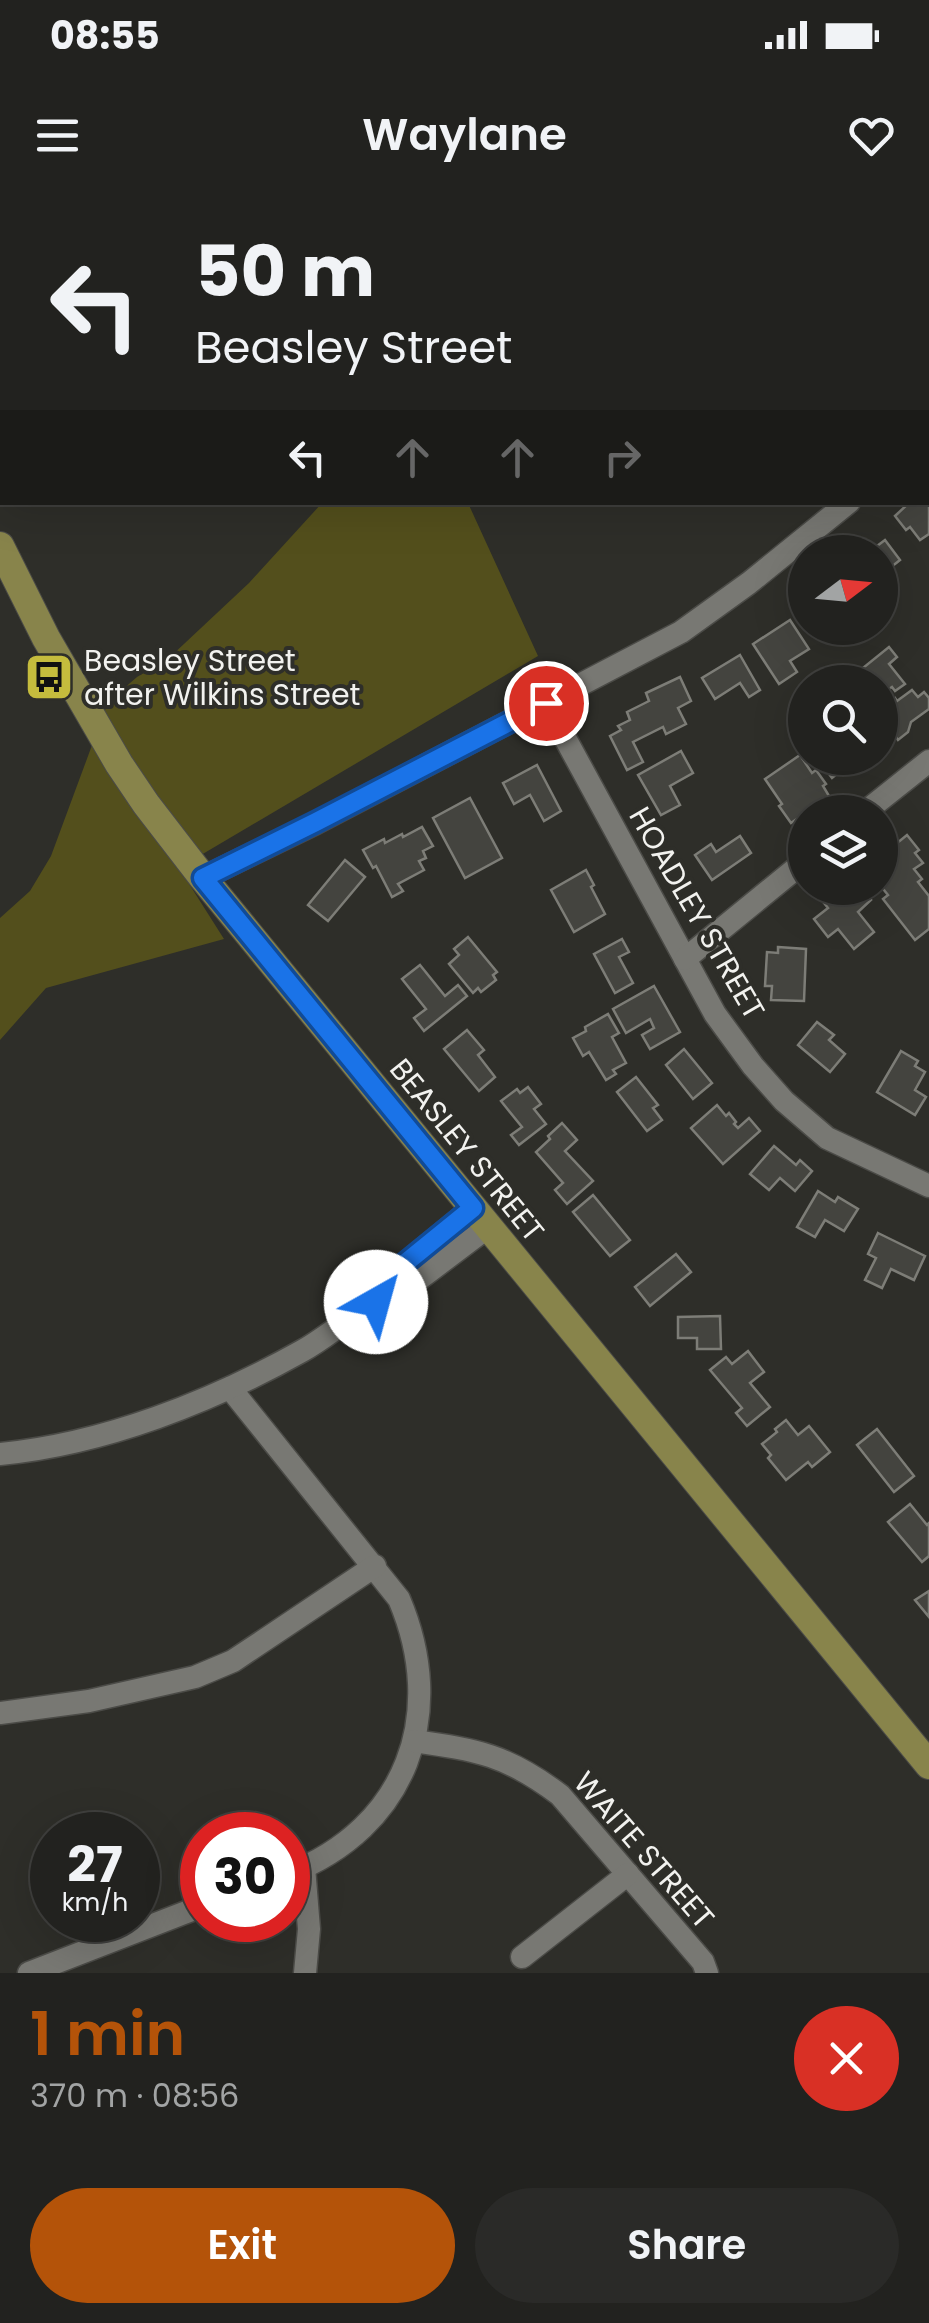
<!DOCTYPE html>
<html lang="en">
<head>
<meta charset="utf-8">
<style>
  :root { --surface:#22221f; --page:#2a2a28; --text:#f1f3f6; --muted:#a2a4a4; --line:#3f3f3d; --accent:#b45309 }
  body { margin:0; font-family:Poppins,sans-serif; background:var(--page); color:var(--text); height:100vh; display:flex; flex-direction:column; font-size:38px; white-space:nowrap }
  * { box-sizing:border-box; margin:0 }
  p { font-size:32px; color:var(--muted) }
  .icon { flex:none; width:55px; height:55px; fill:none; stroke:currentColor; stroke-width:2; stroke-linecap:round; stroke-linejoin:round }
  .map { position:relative; height:1773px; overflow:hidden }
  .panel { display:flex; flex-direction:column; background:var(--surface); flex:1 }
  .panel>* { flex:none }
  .top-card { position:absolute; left:0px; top:0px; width:930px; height:305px; box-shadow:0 10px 40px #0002,0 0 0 2px var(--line); background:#22221f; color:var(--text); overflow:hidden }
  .needle { width:65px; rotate:74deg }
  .buttons { position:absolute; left:788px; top:335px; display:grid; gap:20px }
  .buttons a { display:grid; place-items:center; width:110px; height:110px; border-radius:50%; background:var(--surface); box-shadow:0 10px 40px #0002,0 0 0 2px var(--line); font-size:50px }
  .speed { position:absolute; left:30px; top:1612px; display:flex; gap:20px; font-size:50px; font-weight:700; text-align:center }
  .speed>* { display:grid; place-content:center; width:130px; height:130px; border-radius:50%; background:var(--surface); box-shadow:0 10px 40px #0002,0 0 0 2px var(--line); line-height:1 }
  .speed small { font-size:25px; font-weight:400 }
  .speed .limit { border:15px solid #d22; background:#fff; color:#111 }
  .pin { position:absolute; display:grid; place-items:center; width:85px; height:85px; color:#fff; margin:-42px; border:5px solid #fff; border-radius:50%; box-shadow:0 2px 10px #0007 }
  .me { position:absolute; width:110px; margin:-55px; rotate:38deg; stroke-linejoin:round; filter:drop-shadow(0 0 8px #0008) }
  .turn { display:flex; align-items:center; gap:35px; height:210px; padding:0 30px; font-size:45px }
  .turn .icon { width:130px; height:130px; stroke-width:2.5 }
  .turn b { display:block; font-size:70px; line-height:85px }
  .lanes { display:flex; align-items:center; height:95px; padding:0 30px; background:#0003; justify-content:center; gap:50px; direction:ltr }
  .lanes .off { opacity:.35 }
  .round { display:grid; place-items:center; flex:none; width:105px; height:105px; border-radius:52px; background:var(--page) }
  .head { display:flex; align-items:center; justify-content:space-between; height:170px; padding:0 30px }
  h1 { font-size:60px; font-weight:600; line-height:75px; color:var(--accent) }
  .button { display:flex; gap:20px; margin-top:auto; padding:20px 30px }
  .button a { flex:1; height:115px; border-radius:60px; background:var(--accent); color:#fff; font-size:40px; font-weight:600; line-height:115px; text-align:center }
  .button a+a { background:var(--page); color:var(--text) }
  .status { display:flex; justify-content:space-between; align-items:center; height:70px; padding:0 50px; background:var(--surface); direction:ltr }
  .status svg { height:28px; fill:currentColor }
  header { display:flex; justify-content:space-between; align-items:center; height:130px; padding:0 30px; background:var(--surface); font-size:45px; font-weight:600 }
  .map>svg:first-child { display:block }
  .green { fill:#534f1c }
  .building { fill:#44443f; stroke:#7d7d77; stroke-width:2.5 }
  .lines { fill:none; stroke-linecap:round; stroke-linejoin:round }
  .minor-casing { stroke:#4b4b47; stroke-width:25 }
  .major-casing { stroke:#4b4b47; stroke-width:30 }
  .minor { stroke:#787873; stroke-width:22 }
  .major { stroke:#88844b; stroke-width:28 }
  .route-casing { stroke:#114b97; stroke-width:25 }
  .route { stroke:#1a73e8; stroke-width:18 }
  .labels { text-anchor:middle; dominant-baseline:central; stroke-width:8; stroke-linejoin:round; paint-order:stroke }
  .poi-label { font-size:30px; fill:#f2f2ef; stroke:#2e2e29; text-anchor:start }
  .street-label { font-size:30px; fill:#f2f2ef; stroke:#2e2e29 }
</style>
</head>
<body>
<div class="status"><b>08:55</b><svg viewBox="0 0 49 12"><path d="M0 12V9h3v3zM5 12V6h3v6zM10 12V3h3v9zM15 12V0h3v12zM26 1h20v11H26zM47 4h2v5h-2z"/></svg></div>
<header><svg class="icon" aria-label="menu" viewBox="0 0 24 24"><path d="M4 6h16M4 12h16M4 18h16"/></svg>Waylane<svg class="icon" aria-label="heart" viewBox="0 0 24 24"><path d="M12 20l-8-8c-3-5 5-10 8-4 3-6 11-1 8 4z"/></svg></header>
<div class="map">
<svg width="929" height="1773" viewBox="0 0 929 1773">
  <rect width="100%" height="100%" fill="#2e2e29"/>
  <!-- green -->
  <g class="green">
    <polygon points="0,0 426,0 421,2 2,2 2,208 0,210"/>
    <polygon points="322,303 468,303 538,456 179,668 224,739 46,788 0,840 0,718 30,691 51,656 108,502 137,477 169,458 249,383"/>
  </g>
  <!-- building -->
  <g class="building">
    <polygon points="929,287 929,334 920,340 910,327 906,330 895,316 910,302 928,302"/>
    <polygon points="885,340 900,360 880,376 880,352 869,352"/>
    <polygon points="790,420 809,449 790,461 797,472 779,484 753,444"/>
    <polygon points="889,447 897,457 889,464 905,484 895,491 892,487 886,491 880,482 849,482 848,480"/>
    <polygon points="740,455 760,490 749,497 740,483 715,499 702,478"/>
    <polygon points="680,477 691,501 678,508 686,524 666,534 663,527 633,542 643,562 627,570 610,536 621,530 618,526 630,520 627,512 649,501 646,493"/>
    <polygon points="912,490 918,497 924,492 929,498 929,509 911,522 908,532 898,540 880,514 884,513 882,508 895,498 897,501"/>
    <polygon points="681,551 693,573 670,586 680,605 661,615 638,575"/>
    <polygon points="800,555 812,573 816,570 826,584 823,586 829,596 815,606 818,610 814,612 805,612 805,619 801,616 791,623 779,606 782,604 765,579"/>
    <polygon points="821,558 876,558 869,562 866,559 846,573 843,569 832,578 818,559"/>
    <polygon points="537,565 561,611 544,621 530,595 514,604 503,583"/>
    <polygon points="470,598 502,658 465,678 433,618"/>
    <polygon points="422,627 433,646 423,651 426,658 419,661 424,670 398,684 403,691 392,697 376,666 373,668 363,650 384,639 385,643 402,634 403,637"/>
    <polygon points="907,635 919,650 915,653 923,663 914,669 922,679 918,682 929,696 929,729 915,740 883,699 888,695 880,685 880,660 889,653 884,647 893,640 896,644"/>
    <polygon points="740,636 751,653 712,680 695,655 711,644 716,652"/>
    <polygon points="345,660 365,677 328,721 308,705"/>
    <polygon points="586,670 594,685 591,687 605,714 574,732 551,690"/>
    <polygon points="853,688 861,688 871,700 858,712 874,732 854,749 838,729 828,737 814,719 828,708 824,703 833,696 837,700"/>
    <polygon points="468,737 497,772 493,775 496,780 481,792 478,788 473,793 449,764 459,755 454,749"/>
    <polygon points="622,739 629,752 619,757 633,783 615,793 594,754"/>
    <polygon points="778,747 806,749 804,801 771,800 772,786 765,786 767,752 778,753"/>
    <polygon points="420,765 445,796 458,785 467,796 424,831 414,818 426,809 402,779"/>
    <polygon points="654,786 680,832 650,849 642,835 654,828 650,819 626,833 613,809"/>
    <polygon points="608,814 619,833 612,837 626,863 613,870 616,874 606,880 589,852 583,856 573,838 586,831 585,827"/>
    <polygon points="817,822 834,835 829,840 845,854 830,872 798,845"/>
    <polygon points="467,830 484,850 478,855 495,877 479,891 444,849"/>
    <polygon points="684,849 712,883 693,899 666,865"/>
    <polygon points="901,851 918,861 915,866 925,872 915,890 926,897 915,915 877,892"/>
    <polygon points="636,877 658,905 653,908 662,920 647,931 617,892"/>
    <polygon points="528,887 541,904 534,909 546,924 519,945 511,935 522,927 501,901 517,889 520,893"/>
    <polygon points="717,905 726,916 729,913 736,922 734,924 738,928 749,918 760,931 723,964 691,928"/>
    <polygon points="562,923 577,940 565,951 593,981 567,1004 555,990 563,983 536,952 550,939 548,936"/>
    <polygon points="774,946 796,965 800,960 812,971 795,991 780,978 769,990 750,974"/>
    <polygon points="818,991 835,1002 838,997 858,1009 844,1031 825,1020 815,1037 797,1027"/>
    <polygon points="593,995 630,1040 610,1056 573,1012"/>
    <polygon points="878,1033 925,1056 914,1080 891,1069 882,1088 865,1080 876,1058 868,1054"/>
    <polygon points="676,1054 691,1072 650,1106 635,1087"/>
    <polygon points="720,1116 721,1149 697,1149 697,1138 678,1138 678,1117"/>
    <polygon points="748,1151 764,1172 750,1183 770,1207 747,1226 736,1213 742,1208 710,1170 726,1157 732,1164"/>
    <polygon points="786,1220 798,1235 809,1226 830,1252 812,1267 808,1262 786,1280 768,1258 771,1255 762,1244 777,1232 775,1229"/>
    <polygon points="877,1229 914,1276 894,1292 857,1245"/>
    <polygon points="910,1304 927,1325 929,1323 929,1356 922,1362 888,1322"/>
    <polygon points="929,1391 929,1417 915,1400"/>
  </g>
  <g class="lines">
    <!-- minor casing -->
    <g class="minor-casing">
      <g id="minor">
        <polyline points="928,229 929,227"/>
        <polyline points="546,503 715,814 753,866 784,901 827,938 929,986"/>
        <polyline points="865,612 929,561"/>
        <polyline points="203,678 316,623 681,432 749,383 849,302"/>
        <polyline points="685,759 805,661"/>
        <polyline points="376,1102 382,1083 473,1008"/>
        <path d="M230,1188L399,1399C448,1514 407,1628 288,1674"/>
        <path d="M0,1254C104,1244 211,1202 302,1151C333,1134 359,1106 394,1098L488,1027"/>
        <polyline points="0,1513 89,1501 195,1477 233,1461 375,1366"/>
        <path d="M414,1541C478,1550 507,1555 560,1595L703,1762L707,1773"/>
        <polyline points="304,1667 309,1729 305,1773"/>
        <polyline points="522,1757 628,1674"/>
        <polyline points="29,1773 202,1706"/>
      </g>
    </g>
    <!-- major casing -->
    <g class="major-casing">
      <polyline id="major" points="0,346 46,438 119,564 146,604 203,678 929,1565"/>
    </g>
    <!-- minor -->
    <use href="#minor" class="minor"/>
    <!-- major -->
    <use href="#major" class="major"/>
  </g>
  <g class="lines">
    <!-- route casing -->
    <g class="route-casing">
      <polyline id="route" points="376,1102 382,1082 473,1008 203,678 316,622 546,503"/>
    </g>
    <!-- route -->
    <use href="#route" class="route"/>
  </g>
  <!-- icons -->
  <defs>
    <g id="bus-square" transform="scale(2.5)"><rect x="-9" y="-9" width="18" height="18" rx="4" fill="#c5bc3d" stroke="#2e2e29"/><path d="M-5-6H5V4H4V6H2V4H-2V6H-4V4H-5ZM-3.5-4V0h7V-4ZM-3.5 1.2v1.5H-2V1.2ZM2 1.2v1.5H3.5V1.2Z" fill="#111"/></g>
  </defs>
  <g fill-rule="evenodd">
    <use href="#bus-square" x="49" y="477"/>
  </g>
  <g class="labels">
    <!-- poi labels -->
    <g class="poi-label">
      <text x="84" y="460">Beasley Street<tspan x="84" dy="34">after Wilkins Street</tspan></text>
    </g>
    <!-- street labels -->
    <g class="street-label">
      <text transform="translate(697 713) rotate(60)">HOADLEY STREET</text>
      <text transform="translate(467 950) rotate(51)">BEASLEY STREET</text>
      <text transform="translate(644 1650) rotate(49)">WAITE STREET</text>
    </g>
  </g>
</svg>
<div class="buttons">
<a><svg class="needle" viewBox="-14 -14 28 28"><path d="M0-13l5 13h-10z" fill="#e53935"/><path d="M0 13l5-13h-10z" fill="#a2a4a4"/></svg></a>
<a><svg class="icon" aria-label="search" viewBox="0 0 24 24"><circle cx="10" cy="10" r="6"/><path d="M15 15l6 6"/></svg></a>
<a><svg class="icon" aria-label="layers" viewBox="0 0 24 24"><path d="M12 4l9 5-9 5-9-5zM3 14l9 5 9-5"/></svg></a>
</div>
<div class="speed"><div>27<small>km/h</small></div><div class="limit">30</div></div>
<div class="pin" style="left:546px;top:503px;background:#d93025"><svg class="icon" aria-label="arrive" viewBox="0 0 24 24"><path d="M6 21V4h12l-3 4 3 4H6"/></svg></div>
<svg class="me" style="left:376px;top:1102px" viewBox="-20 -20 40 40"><circle r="19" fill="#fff"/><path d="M0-13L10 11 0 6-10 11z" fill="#1a73e8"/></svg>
<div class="top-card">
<div class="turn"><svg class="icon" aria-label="left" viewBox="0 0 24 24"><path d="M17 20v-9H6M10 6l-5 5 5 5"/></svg><div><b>50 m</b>Beasley Street</div></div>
<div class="lanes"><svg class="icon" aria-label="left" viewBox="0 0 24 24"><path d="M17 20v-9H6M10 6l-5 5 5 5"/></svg><svg class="icon off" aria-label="ahead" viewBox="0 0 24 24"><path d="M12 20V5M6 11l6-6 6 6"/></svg><svg class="icon off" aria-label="ahead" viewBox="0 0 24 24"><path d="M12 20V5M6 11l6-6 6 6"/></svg><svg class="icon off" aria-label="right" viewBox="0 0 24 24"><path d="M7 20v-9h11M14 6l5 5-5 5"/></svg></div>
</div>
</div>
<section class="panel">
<div class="head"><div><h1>1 min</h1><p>370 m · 08:56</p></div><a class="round" style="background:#d93025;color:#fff"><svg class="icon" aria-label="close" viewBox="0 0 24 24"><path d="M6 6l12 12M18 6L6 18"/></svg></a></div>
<div class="button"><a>Exit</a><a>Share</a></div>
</section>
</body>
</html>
